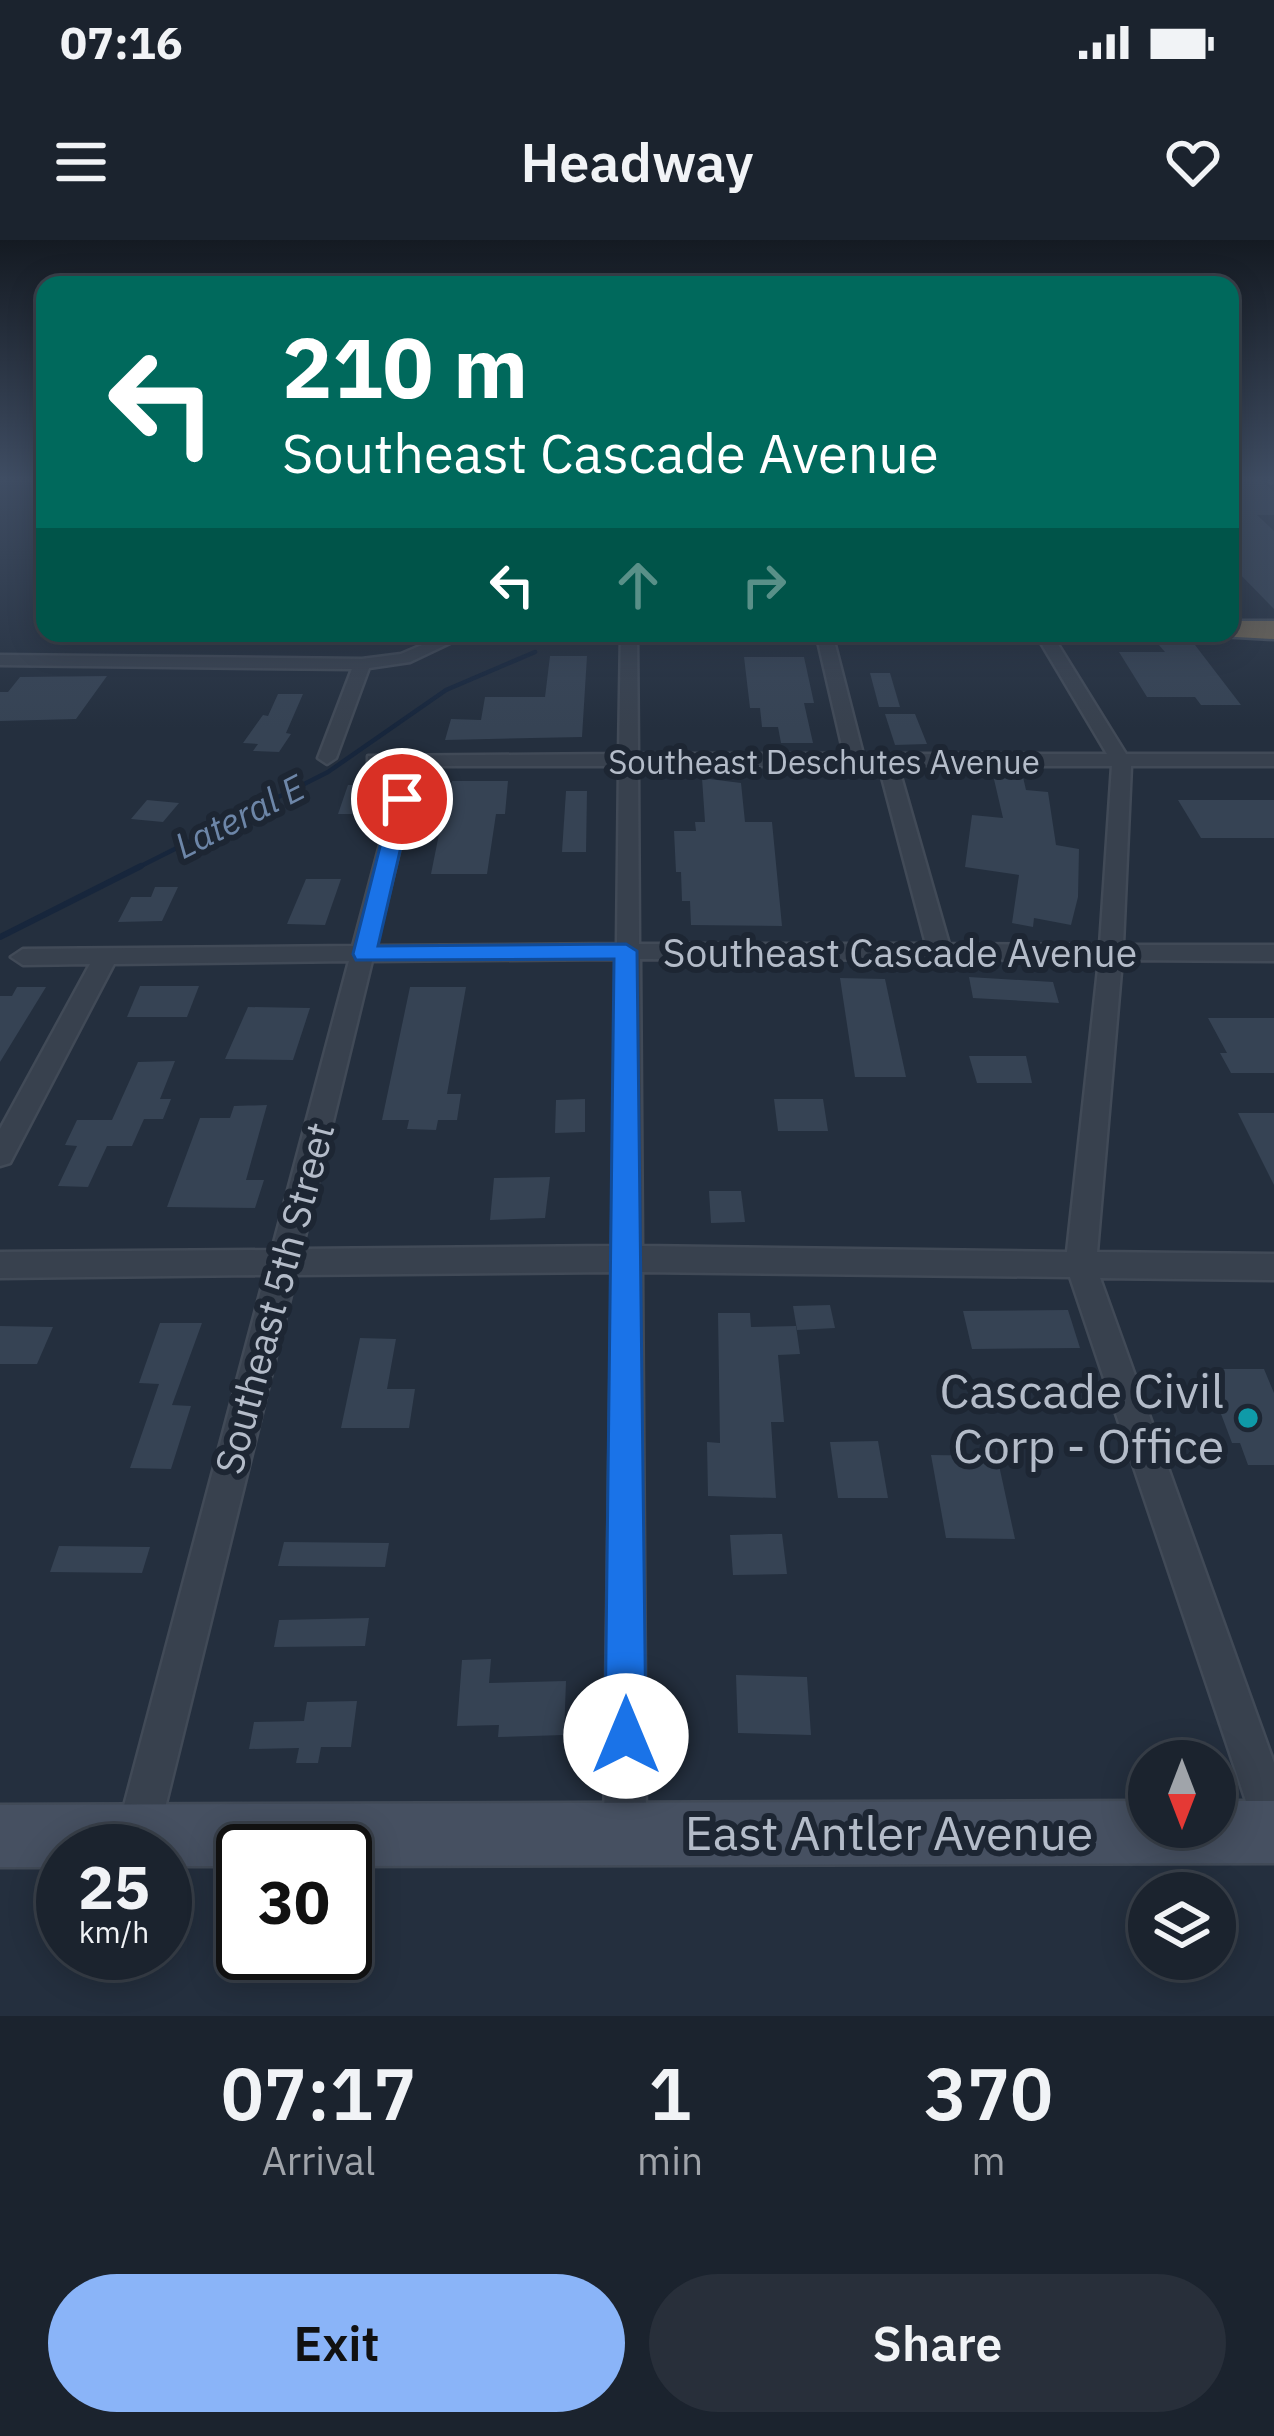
<!DOCTYPE html>
<html lang="en">
<head>
<meta charset="utf-8">
<style>
  :root { --surface:#1b232e; --page:#282f3a; --text:#f1f3f6; --muted:#a0a4aa; --line:#39404a; --accent:#8ab4f8 }
  body { margin:0; font-family:"IBM Plex Sans",sans-serif; background:var(--page); color:var(--text); height:100vh; display:flex; flex-direction:column; font-size:45px; white-space:nowrap }
  * { box-sizing:border-box; margin:0 }
  p { font-size:39px; color:var(--muted) }
  .icon { flex:none; width:66px; height:66px; fill:none; stroke:currentColor; stroke-width:2; stroke-linecap:round; stroke-linejoin:round }
  .map { position:relative; height:1776px; overflow:hidden }
  .side { display:flex; flex-direction:column; background:var(--surface); flex:1 }
  .side>* { flex:none }
  .top-card { position:absolute; left:36px; top:36px; width:1203px; height:366px; border-radius:24px; box-shadow:0 6px 30px #0003,0 0 0 3px var(--line); background:#00695c; color:#fff; overflow:hidden }
  .needle { width:78px; rotate:180deg }
  .fabs { position:absolute; left:1128px; top:1500px; display:grid; gap:24px }
  .fabs a { display:grid; place-items:center; width:108px; height:108px; border-radius:50%; background:var(--surface); box-shadow:0 6px 30px #0003,0 0 0 3px var(--line); font-size:60px }
  .speed { position:absolute; left:36px; top:1584px; display:flex; gap:24px; font-size:60px; font-weight:700; text-align:center }
  .speed>* { display:grid; place-content:center; width:156px; height:156px; border-radius:50%; background:var(--surface); box-shadow:0 6px 30px #0003,0 0 0 3px var(--line); line-height:1 }
  .speed small { font-size:30px; font-weight:400 }
  .speed .limit { border:6px solid #111; border-radius:18px; background:#fff; color:#111 }
  .pin { position:absolute; display:grid; place-items:center; width:102px; height:102px; color:#fff; margin:-51px; border:6px solid #fff; border-radius:50%; box-shadow:0 3px 12px #0007 }
  .me { position:absolute; width:132px; margin:-66px; rotate:0deg; stroke-linejoin:round; filter:drop-shadow(0 0 9px #0008) }
  .turn { display:flex; align-items:center; gap:42px; height:252px; padding:0 48px; font-size:54px }
  .turn .icon { width:156px; height:156px; stroke-width:2.5 }
  .turn b { display:block; font-size:84px; line-height:102px }
  .lanes { display:flex; align-items:center; height:114px; padding:0 48px; background:#0003; justify-content:center; gap:60px; direction:ltr }
  .lanes .off { opacity:.35 }
  .eta { display:flex; justify-content:space-evenly; align-items:center; height:204px; text-align:center }
  .eta b { font-size:72px; font-weight:600; line-height:84px }
  .action { display:flex; gap:24px; margin-top:auto; padding:24px 48px }
  .action a { flex:1; height:138px; border-radius:72px; background:var(--accent); color:#111; font-size:48px; font-weight:600; line-height:138px; text-align:center }
  .action a+a { background:var(--page); color:var(--text) }
  .status { display:flex; justify-content:space-between; align-items:center; height:84px; padding:0 60px; background:var(--surface); direction:ltr }
  .status svg { height:33px; fill:currentColor }
  header { display:flex; justify-content:space-between; align-items:center; height:156px; padding:0 48px; background:var(--surface); font-size:54px; font-weight:600 }
  .map>svg:first-child { display:block }
  .lines { fill:none; stroke-linecap:round; stroke-linejoin:round }
  .stream-far1 { stroke:#17263c; stroke-width:4.5 }
  .stream { stroke:#17263c; stroke-width:6 }
  .building { fill:#364354 }
  .street-casing { stroke:#414a57; stroke-width:5 }
  .secondary-casing { stroke:#414a57; stroke-width:5 }
  .highway-casing { stroke:#434c59; stroke-width:5 }
  .street { fill:#38414e; fill-rule:evenodd }
  .secondary { fill:#465061; fill-rule:evenodd }
  .highway { fill:#746855; fill-rule:evenodd }
  .rail { stroke:#5a6575; stroke-width:4.5; stroke-dasharray:6 6; stroke-linecap:butt }
  .route { fill:#1a73e8; stroke:#114b97; stroke-width:3 }
  .culture-dot { fill:#0f9aa8; stroke:#1d2633; stroke-width:4.5 }
  .labels { text-anchor:middle; dominant-baseline:central; stroke-width:12; stroke-linejoin:round; paint-order:stroke }
  .far-street-label { font-size:33px; fill:#b4bcc9; stroke:#1d2633 }
  .far-water-label { font-size:36px; font-style:italic; fill:#6d86a8; stroke:#1d2633 }
  .street-label { font-size:39px; fill:#b4bcc9; stroke:#1d2633 }
  .near-poi-label { font-size:48px; fill:#b4bcc9; stroke:#1d2633; text-anchor:end }
  .near-street-label { font-size:48px; fill:#b4bcc9; stroke:#1d2633 }
</style>
</head>
<body>
<div class="status"><b>07:16</b><svg viewBox="0 0 49 12"><path d="M0 12V9h3v3zM5 12V6h3v6zM10 12V3h3v9zM15 12V0h3v12zM26 1h20v11H26zM47 4h2v5h-2z"/></svg></div>
<header><svg class="icon" aria-label="menu" viewBox="0 0 24 24"><path d="M4 6h16M4 12h16M4 18h16"/></svg>Headway<svg class="icon" aria-label="heart" viewBox="0 0 24 24"><path d="M12 20l-8-8c-3-5 5-10 8-4 3-6 11-1 8 4z"/></svg></header>
<div class="map">
<svg width="1274" height="1776" viewBox="0 0 1274 1776">
  <rect width="100%" height="100%" fill="#242f3e"/>
  <g class="lines">
    <!-- stream-far1 -->
    <polyline class="stream-far1" points="135,629 328,532 446,450 535,412"/>
    <!-- stream -->
    <polyline class="stream" points="0,697 141,626"/>
  </g>
  <!-- building -->
  <g class="building">
    <polygon points="1230,240 1260,240 1274,252 1274,275 1257,275 1274,291 1274,369 1230,324"/>
    <polygon points="1159,405 1195,405 1241,465 1201,465 1195,457 1147,457 1119,412 1165,412"/>
    <polygon points="550,416 587,416 582,497 445,500 451,479 481,480 485,457 545,457"/>
    <polygon points="744,417 804,417 814,463 804,463 813,503 781,503 778,487 762,487 760,468 750,468"/>
    <polygon points="870,433 890,433 900,467 879,467"/>
    <polygon points="107,436 76,479 0,481 0,452 8,452 20,437"/>
    <polygon points="278,454 303,454 286,493 291,494 279,512 253,511 258,504 243,503 263,475 268,476"/>
    <polygon points="885,474 915,474 927,504 895,505"/>
    <polygon points="993,535 1023,537 1026,550 1048,552 1056,605 1079,609 1078,657 1071,685 1034,678 1033,687 1012,683 1019,635 965,627 972,575 1003,578"/>
    <polygon points="702,538 741,543 745,582 772,582 782,686 691,685 690,661 682,661 681,632 676,632 674,591 696,591 695,582 705,582"/>
    <polygon points="452,541 508,541 505,574 496,574 487,634 431,634 439,594 433,594 440,564 446,564"/>
    <polygon points="348,545 375,545 367,574 338,574"/>
    <polygon points="566,551 587,551 586,612 562,612"/>
    <polygon points="147,560 179,563 163,582 131,579"/>
    <polygon points="1178,560 1274,560 1274,598 1201,598"/>
    <polygon points="306,639 341,639 325,685 287,684"/>
    <polygon points="155,647 178,647 162,681 118,682 131,657 151,657"/>
    <polygon points="969,737 1053,742 1059,763 973,758"/>
    <polygon points="840,738 885,739 906,837 855,837"/>
    <polygon points="140,746 199,746 187,777 127,777"/>
    <polygon points="17,747 46,747 0,822 0,756 12,756"/>
    <polygon points="410,747 466,747 447,854 461,854 457,880 438,880 436,890 407,889 409,880 382,880"/>
    <polygon points="248,767 310,768 293,820 225,819"/>
    <polygon points="1208,778 1274,778 1274,833 1231,833 1220,813 1227,813"/>
    <polygon points="969,816 1026,816 1032,843 977,843"/>
    <polygon points="175,821 160,859 171,859 163,879 144,879 132,906 107,906 88,947 58,946 77,906 65,905 77,880 112,880 138,822"/>
    <polygon points="585,859 585,892 555,893 556,860"/>
    <polygon points="774,859 823,859 828,891 778,891"/>
    <polygon points="267,865 246,940 264,940 255,968 167,967 200,878 230,878 234,866"/>
    <polygon points="1238,873 1274,873 1274,945"/>
    <polygon points="550,937 545,978 490,980 494,938"/>
    <polygon points="709,951 741,951 745,982 711,983"/>
    <polygon points="830,1065 835,1088 797,1090 793,1066"/>
    <polygon points="1068,1070 1080,1108 972,1109 963,1071"/>
    <polygon points="718,1073 750,1073 751,1087 796,1086 800,1114 778,1115 784,1182 771,1182 776,1258 708,1256 707,1202 720,1203"/>
    <polygon points="160,1083 202,1083 172,1165 191,1166 171,1229 130,1228 159,1144 139,1143"/>
    <polygon points="0,1086 53,1087 37,1124 0,1124"/>
    <polygon points="360,1098 396,1099 387,1149 415,1149 409,1188 341,1188"/>
    <polygon points="1204,1129 1264,1129 1274,1153 1274,1225 1248,1225 1240,1203 1232,1203"/>
    <polygon points="878,1201 888,1258 838,1258 830,1202"/>
    <polygon points="931,1215 997,1216 1015,1299 946,1298"/>
    <polygon points="769,1294 782,1294 787,1334 733,1335 730,1295"/>
    <polygon points="284,1302 389,1303 385,1327 278,1326"/>
    <polygon points="59,1306 150,1307 142,1333 50,1332"/>
    <polygon points="369,1378 365,1406 274,1407 279,1380"/>
    <polygon points="491,1419 489,1443 566,1441 564,1495 498,1497 499,1485 457,1486 462,1420"/>
    <polygon points="736,1435 807,1437 811,1495 738,1493"/>
    <polygon points="357,1461 351,1507 321,1507 318,1523 296,1523 299,1508 249,1509 254,1482 304,1481 307,1462"/>
  </g>
  <g class="lines">
    <!-- street casing -->
    <g class="street-casing">
      <g id="street">
        <polygon points="450,393 471,393 410,422 369,428 336,518 327,524 318,518 352,429 0,425 0,415 362,419 401,414"/>
        <path d="M621,393H637L638,514H844L816,393H832L863,514H1107L1035,393H1051L1126,514H1274V526H1131L1123,705H1274V721L1122,720L1097,1012L1274,1014V1040L1100,1038L1274,1523V1603L1259,1597L1253,1582L1070,1037L642,1032L646,1592L640,1607L625,1613L610,1607L604,1592L612,1032L296,1035L158,1596L152,1611H122L116,1596L265,1035L0,1038V1012L272,1010L349,721L114,724L10,923L0,926V889L90,724L23,725L11,717L23,709L353,706L401,526L368,524V516L619,514ZM420,526H619L617,704L376,706ZM638,526H879L926,704H639ZM898,526H1112L1100,705L949,704ZM616,719L612,1006L302,1009L372,721ZM640,719L1099,720L1067,1012L642,1006Z"/>
      </g>
    </g>
    <!-- secondary casing -->
    <g class="secondary-casing">
      <polygon id="secondary" points="1149,1561 1149,1587 1215,1587 1215,1561 1274,1561 1274,1623 345,1626 345,1611 243,1611 243,1626 165,1626 165,1611 63,1611 63,1627 0,1627 0,1565"/>
    </g>
    <!-- highway casing -->
    <g class="highway-casing">
      <polygon id="highway" points="1230,381 1274,381 1274,399 1219,396 1217,393 1230,393"/>
    </g>
    <!-- street -->
    <use href="#street" class="street"/>
    <!-- secondary -->
    <use href="#secondary" class="secondary"/>
    <!-- highway -->
    <use href="#highway" class="highway"/>
    <!-- rail -->
    <polyline class="rail" points="1268,240 1274,246"/>
  </g>
  <!-- sky -->
  <linearGradient id="sky" x2="0" y2="1"><stop stop-color="#141a22"/><stop offset="0.49" stop-color="#3f4d63"/><stop offset="1" stop-color="#3f4d63" stop-opacity="0"/></linearGradient>
  <rect width="1274" height="488" fill="url(#sky)"/>
  <!-- route -->
  <polygon class="route" points="402,553 412,559 378,706 626,704 637,711 646,1496 640,1511 626,1517 611,1511 605,1496 614,719 356,720 353,714 392,559"/>
  <!-- markers -->
  <circle class="culture-dot" cx="1248" cy="1178" r="12"/>
  <g class="labels">
    <!-- far-street labels -->
    <g class="far-street-label">
      <text x="824" y="521">Southeast Deschutes Avenue</text>
    </g>
    <!-- far-water labels -->
    <g class="far-water-label">
      <text transform="translate(239 576) rotate(-27)">Lateral E</text>
    </g>
    <!-- street labels -->
    <g class="street-label">
      <text x="900" y="712">Southeast Cascade Avenue</text>
      <text transform="translate(274 1058) rotate(-75)">Southeast 5th Street</text>
    </g>
    <!-- near-poi labels -->
    <g class="near-poi-label">
      <text x="1224" y="1150">Cascade Civil<tspan x="1224" dy="55">Corp - Office</tspan></text>
    </g>
    <!-- near-street labels -->
    <g class="near-street-label">
      <text x="889" y="1592">East Antler Avenue</text>
    </g>
  </g>
</svg>
<div class="fabs">
<a><svg class="needle" viewBox="-14 -14 28 28"><path d="M0-13l5 13h-10z" fill="#e53935"/><path d="M0 13l5-13h-10z" fill="#a0a4aa"/></svg></a>
<a><svg class="icon" aria-label="layers" viewBox="0 0 24 24"><path d="M12 4l9 5-9 5-9-5zM3 14l9 5 9-5"/></svg></a>
</div>
<div class="speed"><div>25<small>km/h</small></div><div class="limit">30</div></div>
<div class="pin" style="left:402px;top:559px;background:#d93025"><svg class="icon" aria-label="arrive" viewBox="0 0 24 24"><path d="M6 21V4h12l-3 4 3 4H6"/></svg></div>
<svg class="me" style="left:626px;top:1496px" viewBox="-20 -20 40 40"><circle r="19" fill="#fff"/><path d="M0-13L10 11 0 6-10 11z" fill="#1a73e8"/></svg>
<div class="top-card">
<div class="turn"><svg class="icon" aria-label="left" viewBox="0 0 24 24"><path d="M17 20v-9H6M10 6l-5 5 5 5"/></svg><div><b>210 m</b>Southeast Cascade Avenue</div></div>
<div class="lanes"><svg class="icon" aria-label="left" viewBox="0 0 24 24"><path d="M17 20v-9H6M10 6l-5 5 5 5"/></svg><svg class="icon off" aria-label="ahead" viewBox="0 0 24 24"><path d="M12 20V5M6 11l6-6 6 6"/></svg><svg class="icon off" aria-label="right" viewBox="0 0 24 24"><path d="M7 20v-9h11M14 6l5 5-5 5"/></svg></div>
</div>
</div>
<section class="side">
<div class="eta">
<div><b>07:17</b><p>Arrival</p></div>
<div><b>1</b><p>min</p></div>
<div><b>370</b><p>m</p></div>
</div>
<div class="action"><a>Exit</a><a>Share</a></div>
</section>
</body>
</html>
